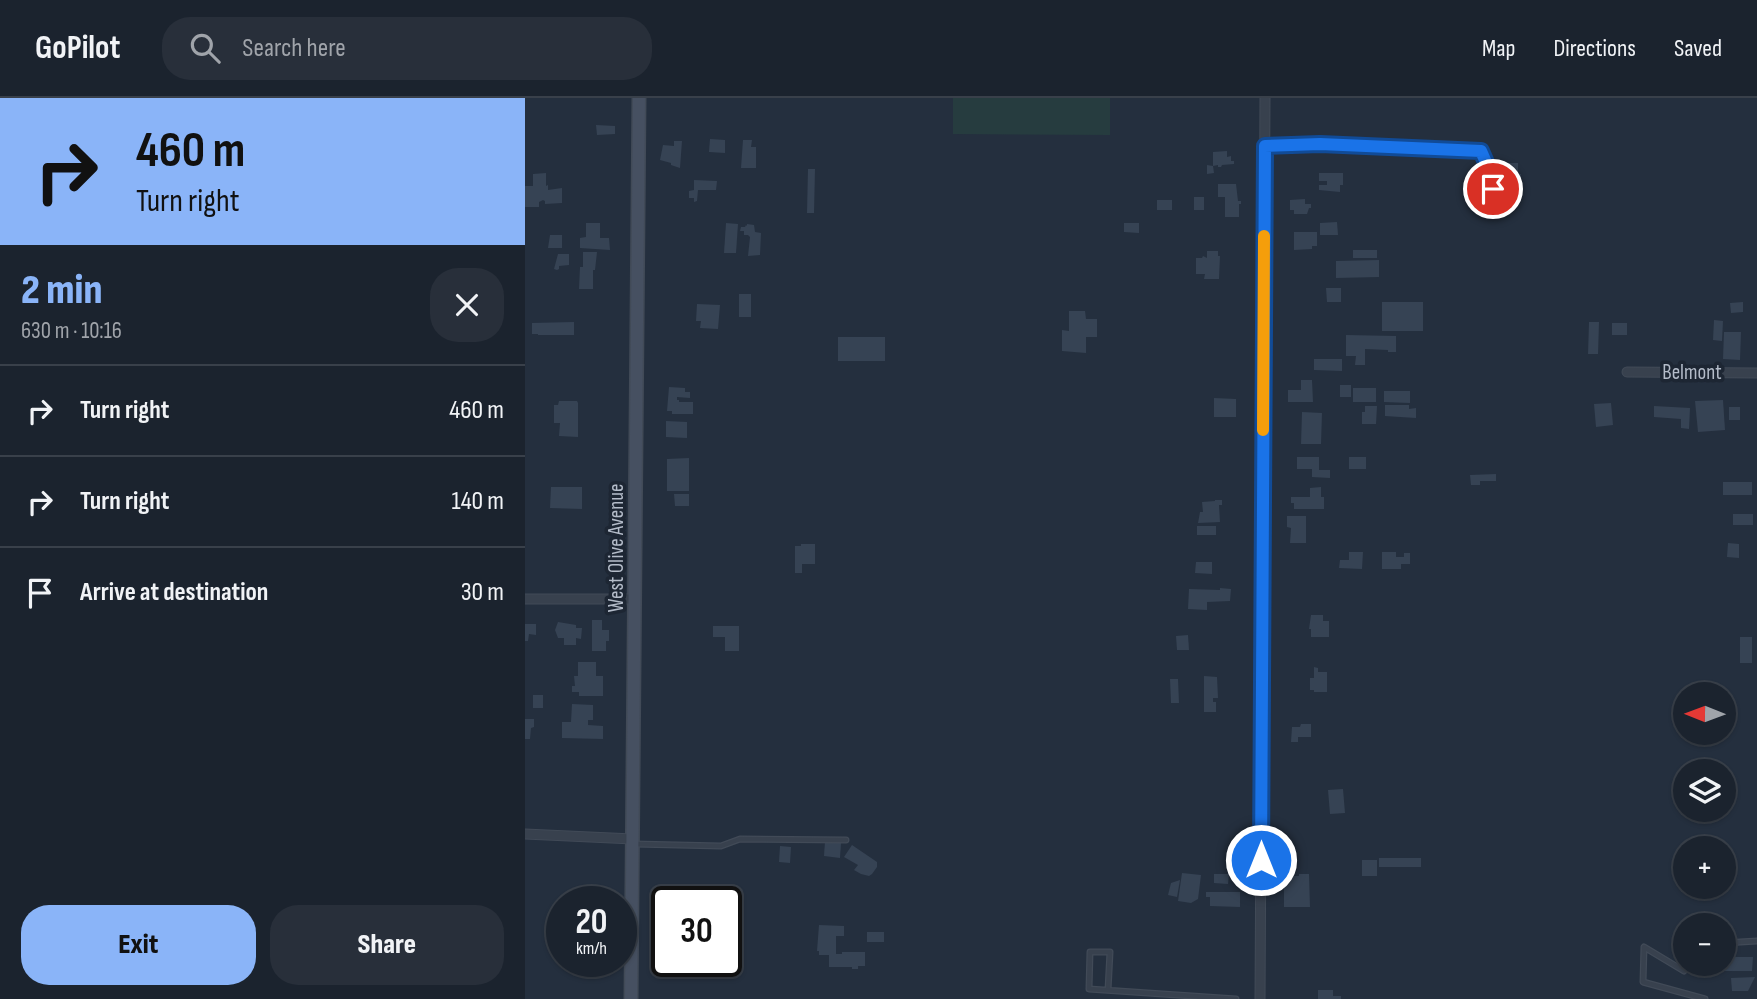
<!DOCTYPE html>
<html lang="en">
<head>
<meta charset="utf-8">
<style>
  :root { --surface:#1b232e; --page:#282f3a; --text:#f1f3f6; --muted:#a0a4aa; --line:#39404a; --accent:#8ab4f8 }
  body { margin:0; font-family:"Sofia Sans Condensed",sans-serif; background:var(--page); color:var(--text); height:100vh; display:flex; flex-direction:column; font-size:26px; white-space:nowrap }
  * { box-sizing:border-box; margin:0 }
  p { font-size:23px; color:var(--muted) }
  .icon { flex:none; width:38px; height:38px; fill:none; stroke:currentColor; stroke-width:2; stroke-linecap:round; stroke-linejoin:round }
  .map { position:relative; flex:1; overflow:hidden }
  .drawer { display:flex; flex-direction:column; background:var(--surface); width:525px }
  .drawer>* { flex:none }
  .top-card { background:#8ab4f8; color:#111; overflow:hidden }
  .needle { width:46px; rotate:271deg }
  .fabs { position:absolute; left:1148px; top:584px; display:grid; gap:14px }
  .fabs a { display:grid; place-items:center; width:63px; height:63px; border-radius:50%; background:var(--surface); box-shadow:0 2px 5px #0004,0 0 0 2px var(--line); font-size:35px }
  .speed { position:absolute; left:21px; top:788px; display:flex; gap:14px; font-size:35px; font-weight:700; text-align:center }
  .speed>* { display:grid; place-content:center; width:91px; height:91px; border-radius:50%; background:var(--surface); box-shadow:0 2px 5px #0004,0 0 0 2px var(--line); line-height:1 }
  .speed small { font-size:18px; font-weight:400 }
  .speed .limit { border:4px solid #111; border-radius:10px; background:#fff; color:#111 }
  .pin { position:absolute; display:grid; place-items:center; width:60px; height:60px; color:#fff; margin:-30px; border:4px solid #fff; border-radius:50%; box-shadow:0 2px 7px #0007 }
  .me { position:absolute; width:77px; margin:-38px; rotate:0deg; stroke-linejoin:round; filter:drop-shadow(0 0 5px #0008) }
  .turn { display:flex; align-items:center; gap:24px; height:147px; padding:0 21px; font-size:32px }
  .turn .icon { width:91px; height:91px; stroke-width:2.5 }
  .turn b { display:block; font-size:49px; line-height:60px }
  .round { display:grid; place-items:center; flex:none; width:74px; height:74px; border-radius:28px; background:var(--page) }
  .summary { display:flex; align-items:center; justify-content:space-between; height:119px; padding:0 21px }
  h1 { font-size:42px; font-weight:800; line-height:52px; color:var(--accent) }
  .cta { display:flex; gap:14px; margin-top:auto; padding:14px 21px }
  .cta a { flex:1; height:80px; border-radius:28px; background:var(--accent); color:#111; font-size:28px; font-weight:800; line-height:80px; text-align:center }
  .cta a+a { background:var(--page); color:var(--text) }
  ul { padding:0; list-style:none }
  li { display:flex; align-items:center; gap:21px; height:91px; padding:0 21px; border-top:2px solid var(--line) }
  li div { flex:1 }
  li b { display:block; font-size:26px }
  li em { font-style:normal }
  header { display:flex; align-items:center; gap:42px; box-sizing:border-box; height:98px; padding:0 35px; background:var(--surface); border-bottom:2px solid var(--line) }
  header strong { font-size:33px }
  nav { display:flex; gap:38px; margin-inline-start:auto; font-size:24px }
  .search { width:490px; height:63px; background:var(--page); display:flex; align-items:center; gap:18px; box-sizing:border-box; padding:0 24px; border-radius:28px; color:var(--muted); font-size:26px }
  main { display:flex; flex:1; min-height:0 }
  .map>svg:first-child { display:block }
  .green { fill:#263c3f }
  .building { fill:#364354 }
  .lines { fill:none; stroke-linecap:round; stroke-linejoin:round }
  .service-casing { stroke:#414a57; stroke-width:7 }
  .minor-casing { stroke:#414a57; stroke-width:11 }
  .secondary-casing { stroke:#414a57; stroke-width:15 }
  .service { stroke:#38414e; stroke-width:4.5 }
  .minor { stroke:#38414e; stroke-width:9 }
  .secondary { stroke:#465061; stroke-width:12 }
  .route-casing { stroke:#114b97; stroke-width:18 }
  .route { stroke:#1a73e8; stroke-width:12 }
  .slow { stroke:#f59e0b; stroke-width:12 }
  .labels { text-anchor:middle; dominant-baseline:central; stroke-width:7; stroke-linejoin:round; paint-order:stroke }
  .street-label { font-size:21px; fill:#b4bcc9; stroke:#1d2633 }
</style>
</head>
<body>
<header>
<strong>GoPilot</strong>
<div class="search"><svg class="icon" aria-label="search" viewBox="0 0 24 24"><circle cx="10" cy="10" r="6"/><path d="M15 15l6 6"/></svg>Search here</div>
<nav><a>Map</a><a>Directions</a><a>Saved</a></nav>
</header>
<main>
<section class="drawer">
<div class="top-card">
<div class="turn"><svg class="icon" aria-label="right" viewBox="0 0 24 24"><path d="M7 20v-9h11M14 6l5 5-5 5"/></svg><div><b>460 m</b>Turn right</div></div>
</div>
<div class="summary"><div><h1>2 min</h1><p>630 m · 10:16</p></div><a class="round"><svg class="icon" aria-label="close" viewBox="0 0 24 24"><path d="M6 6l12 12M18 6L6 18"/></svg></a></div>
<ul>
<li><svg class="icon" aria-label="right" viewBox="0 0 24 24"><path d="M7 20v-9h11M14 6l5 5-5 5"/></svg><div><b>Turn right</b></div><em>460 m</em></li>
<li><svg class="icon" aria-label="right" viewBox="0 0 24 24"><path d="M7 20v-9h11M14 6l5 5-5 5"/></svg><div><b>Turn right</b></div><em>140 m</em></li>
<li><svg class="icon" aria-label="arrive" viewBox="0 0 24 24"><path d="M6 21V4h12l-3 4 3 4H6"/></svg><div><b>Arrive at destination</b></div><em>30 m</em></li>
</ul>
<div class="cta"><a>Exit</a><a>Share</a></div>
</section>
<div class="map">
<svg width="1232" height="901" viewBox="0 0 1232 901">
  <rect width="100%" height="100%" fill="#242f3e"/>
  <!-- green -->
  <polygon class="green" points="428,0 585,0 585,37 428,36"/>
  <!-- building -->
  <g class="building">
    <polygon points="71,27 90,28 90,36 72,37"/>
    <polygon points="185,41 200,42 200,55 184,54"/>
    <polygon points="218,42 227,42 226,49 231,49 231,70 216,70"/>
    <polygon points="149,43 157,43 155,70 146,67 146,65 135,62 138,47 149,48"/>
    <polygon points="702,53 702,59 706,58 706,63 709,63 709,66 697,67 696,69 693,69 693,67 688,68 689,75 682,76 682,67 688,68 688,54"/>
    <polygon points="979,65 993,65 993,76 996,76 996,89 993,89 992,103 987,103 987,108 981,108 981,103 978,103"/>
    <polygon points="283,71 290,71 289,115 282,115"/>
    <polygon points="21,75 21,88 23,87 23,92 37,90 37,105 20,106 20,103 18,102 14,104 14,109 0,109 0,88 8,88 8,76"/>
    <polygon points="794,75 818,75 818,87 815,87 815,94 794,92 794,87 802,87 802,83 794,83"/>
    <polygon points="169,82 192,83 191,92 173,92 172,103 169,104 169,100 164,100 164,93 169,92"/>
    <polygon points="693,86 711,86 713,103 716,103 716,106 714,106 714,119 700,119 700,99 693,99"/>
    <rect x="669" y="99" width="10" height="13"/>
    <polygon points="780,101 780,106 786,106 786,110 784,110 782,116 769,116 769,112 765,112 765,102"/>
    <rect x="632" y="102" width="15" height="10"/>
    <polygon points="812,124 813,137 795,137 795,125"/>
    <polygon points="61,125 75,125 75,140 84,140 85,152 55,150 55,140 61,139"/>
    <polygon points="201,125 213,126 211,155 199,155"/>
    <polygon points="599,125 614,125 614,135 599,134"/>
    <polygon points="222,126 229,127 230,134 236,135 235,157 223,158 225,139 223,137 219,137 219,133 215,133 216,129 220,129 221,127 222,128"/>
    <polygon points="769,134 792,134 792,148 787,148 787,151 769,152"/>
    <polygon points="25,137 37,137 37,150 23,150"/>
    <rect x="828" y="152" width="24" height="8"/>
    <polygon points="682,153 693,153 693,158 695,158 694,181 679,181 680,176 671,176 671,160 677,160 678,158 682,160"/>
    <polygon points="58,154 72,154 70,172 68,172 68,191 54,191 55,169 58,169"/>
    <polygon points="33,156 44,156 44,167 34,168 34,171 32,172 29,171"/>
    <polygon points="854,162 854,179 811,180 811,163"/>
    <polygon points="801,190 816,190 816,204 802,204"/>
    <rect x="214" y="196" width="12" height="23"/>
    <rect x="857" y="204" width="41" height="29"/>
    <polygon points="1218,204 1218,214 1206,215 1205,205"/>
    <polygon points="172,206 195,207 193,231 175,230 176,223 171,223"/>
    <polygon points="544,213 560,213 561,221 572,221 572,239 561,239 561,255 537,253 537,232 544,233"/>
    <polygon points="1189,222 1198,223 1197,243 1188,242"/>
    <polygon points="49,224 49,237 13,237 13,236 7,236 7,225"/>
    <polygon points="1064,224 1074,224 1073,256 1063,256"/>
    <rect x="1087" y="225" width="15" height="12"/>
    <polygon points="1199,234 1216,234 1215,262 1198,261"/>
    <polygon points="821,237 871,238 871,254 863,254 863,252 840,251 840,267 830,267 831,258 821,258"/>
    <rect x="313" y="239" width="47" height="24"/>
    <polygon points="789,261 817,261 817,273 789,272"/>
    <polygon points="776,282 787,282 788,304 763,304 763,292 776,292"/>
    <rect x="815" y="287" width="11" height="12"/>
    <polygon points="144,289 160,290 160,294 165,294 165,300 152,299 152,302 154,302 154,304 168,304 168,316 147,316 147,313 142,313"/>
    <rect x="828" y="290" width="23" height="14"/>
    <polygon points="859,293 885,293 885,305 859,304"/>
    <polygon points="689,300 711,301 711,319 689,319"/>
    <polygon points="1198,302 1200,332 1173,334 1170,303"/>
    <polygon points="34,303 52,303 53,305 53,339 34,338 35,325 29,325 29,307 33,307"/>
    <polygon points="1086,305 1088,327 1071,329 1069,306"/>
    <polygon points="860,307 884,307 884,311 891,310 891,320 860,318"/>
    <polygon points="840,308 852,308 851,326 837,326 837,314 840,314"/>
    <polygon points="1129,308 1165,310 1164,331 1156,330 1156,321 1129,319"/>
    <rect x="1204" y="309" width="11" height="13"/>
    <polygon points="777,314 797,315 796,346 776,346"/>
    <polygon points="141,323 162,324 162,340 141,339"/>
    <polygon points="772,359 794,359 794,372 805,372 805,380 787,379 787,371 772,371"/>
    <rect x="824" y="359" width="17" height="12"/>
    <polygon points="164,360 164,393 142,393 142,361"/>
    <polygon points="971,376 971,383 955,383 955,387 946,387 945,377"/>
    <rect x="1198" y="384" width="29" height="13"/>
    <polygon points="26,389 57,389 57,411 25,410"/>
    <polygon points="796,389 796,399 799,399 799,411 769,411 769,405 766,405 766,399 785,399 785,390"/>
    <polygon points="149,396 164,396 164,408 150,408"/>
    <polygon points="690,402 697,402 697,407 694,407 695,424 673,425 675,414 678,414 677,404 690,403"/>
    <rect x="1208" y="416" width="20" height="11"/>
    <polygon points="762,418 781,418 781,445 765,445 766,430 762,429"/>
    <rect x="672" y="428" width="19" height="9"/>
    <polygon points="1203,445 1214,446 1214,460 1202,459"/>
    <polygon points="276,446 290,446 290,466 277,466 277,475 270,475 270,448 276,448"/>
    <polygon points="824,454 838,454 837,471 814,470 815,462 824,462"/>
    <polygon points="857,454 871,454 871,459 879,459 879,455 885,455 885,466 876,466 876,471 857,471"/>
    <polygon points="671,464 687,464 687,476 670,475"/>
    <polygon points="695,490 706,491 705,503 682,504 682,512 663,511 664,491 695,492"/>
    <polygon points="786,517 798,517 798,523 804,523 804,539 786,539 786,531 784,531"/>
    <polygon points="67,522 77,522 77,532 84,532 84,543 81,543 81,553 67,553"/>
    <polygon points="33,524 51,527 51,530 57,530 56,541 51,540 51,547 39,547 39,540 33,540 30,532"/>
    <polygon points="0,526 11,526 11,537 4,536 3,543 0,543"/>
    <polygon points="188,528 214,528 214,553 200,553 200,539 188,539"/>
    <polygon points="663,537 664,552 652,552 651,538"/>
    <rect x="1215" y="539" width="12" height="26"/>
    <polygon points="53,564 71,564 71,578 78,578 78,598 54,598 54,594 47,594 47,588 50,588 49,578 53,578"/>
    <polygon points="789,569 793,570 793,574 802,574 802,594 789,594 789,592 785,592 785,580 789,580"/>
    <polygon points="679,578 692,579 693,600 688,600 688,604 691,604 691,614 679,614"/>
    <polygon points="645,581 653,581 654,605 646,605"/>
    <rect x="8" y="597" width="10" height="13"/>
    <polygon points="47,606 68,607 68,622 63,622 63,627 78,628 78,641 37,640 37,624 46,624"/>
    <polygon points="0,621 9,621 9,629 6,630 5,641 0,641"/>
    <polygon points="776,626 786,626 786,639 773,639 773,644 766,644 767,629 775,629"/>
    <polygon points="818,691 820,715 805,716 803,692"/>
    <polygon points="300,743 316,745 315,760 299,758"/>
    <polygon points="327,747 352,764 352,769 347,776 344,778 336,776 329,772 333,767 319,759"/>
    <polygon points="255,748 266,749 265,765 254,764"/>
    <rect x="854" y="760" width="42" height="9"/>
    <rect x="837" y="762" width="15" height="16"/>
    <polygon points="657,775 676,777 673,801 666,805 653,803"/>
    <polygon points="689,776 704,776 703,786 689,785"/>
    <polygon points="774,776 784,776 785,809 759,809 759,783 762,783 762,778 774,778"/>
    <polygon points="655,782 652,799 643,797 646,785"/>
    <polygon points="681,794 715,794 715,809 685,808 685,799 681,799"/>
    <polygon points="294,827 319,828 319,838 311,838 311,856 317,856 317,854 340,854 340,868 333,868 333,871 327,871 327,869 304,869 304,857 294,857 294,853 292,853"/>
    <rect x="342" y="834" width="17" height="10"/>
    <polygon points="1199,859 1228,859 1227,873 1188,873 1188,866 1199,866"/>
    <polygon points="1230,879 1223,893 1207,893 1206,880"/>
    <polygon points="793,892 808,892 808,898 816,898 816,901 793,901"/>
  </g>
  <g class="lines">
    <!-- service casing -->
    <g class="service-casing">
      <g id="service">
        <polyline points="741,48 795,46 956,53 967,78 968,91"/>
        <polyline points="109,746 196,748 215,741 321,742"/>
        <polyline points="1199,845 1232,843"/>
        <polyline points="1164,866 1159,873 1119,849 1118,884 1180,901"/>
        <polyline points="583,892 585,854 565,854 564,891 711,901"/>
      </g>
    </g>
    <!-- minor casing -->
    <g class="minor-casing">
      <g id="minor">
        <polyline points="1102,274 1232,275"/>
        <polyline points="0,501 110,501"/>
        <polyline points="0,736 108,741"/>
        <polyline points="735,901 740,0"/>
      </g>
    </g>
    <!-- secondary casing -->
    <g class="secondary-casing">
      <polyline id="secondary" points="106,901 114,0"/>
    </g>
    <!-- service -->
    <use href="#service" class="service"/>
    <!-- minor -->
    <use href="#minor" class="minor"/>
    <!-- secondary -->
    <use href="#secondary" class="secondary"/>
  </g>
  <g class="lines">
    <!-- route casing -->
    <g class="route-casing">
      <polyline id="route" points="736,762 740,48 795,46 956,53 967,78 968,91"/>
    </g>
    <!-- route -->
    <use href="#route" class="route"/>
    <!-- slow -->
    <polyline class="slow" points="738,332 739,138"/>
  </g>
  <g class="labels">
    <!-- street labels -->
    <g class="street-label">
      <text x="1167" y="274">Belmont</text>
      <text transform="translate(91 450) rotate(-90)">West Olive Avenue</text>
    </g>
  </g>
</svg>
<div class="fabs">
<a><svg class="needle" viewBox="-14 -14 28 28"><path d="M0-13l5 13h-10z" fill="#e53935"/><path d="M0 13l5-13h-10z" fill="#a0a4aa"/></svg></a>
<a><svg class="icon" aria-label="layers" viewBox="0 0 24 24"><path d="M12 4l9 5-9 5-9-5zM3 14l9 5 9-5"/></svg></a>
<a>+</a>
<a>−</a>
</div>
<div class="speed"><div>20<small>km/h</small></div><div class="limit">30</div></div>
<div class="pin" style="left:968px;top:91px;background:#d93025"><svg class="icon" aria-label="arrive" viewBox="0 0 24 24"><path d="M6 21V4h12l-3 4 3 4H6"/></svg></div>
<svg class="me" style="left:736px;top:762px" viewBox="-20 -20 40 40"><circle r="17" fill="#1a73e8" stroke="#fff" stroke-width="3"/><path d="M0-11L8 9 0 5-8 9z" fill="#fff"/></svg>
</div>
</main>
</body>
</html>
